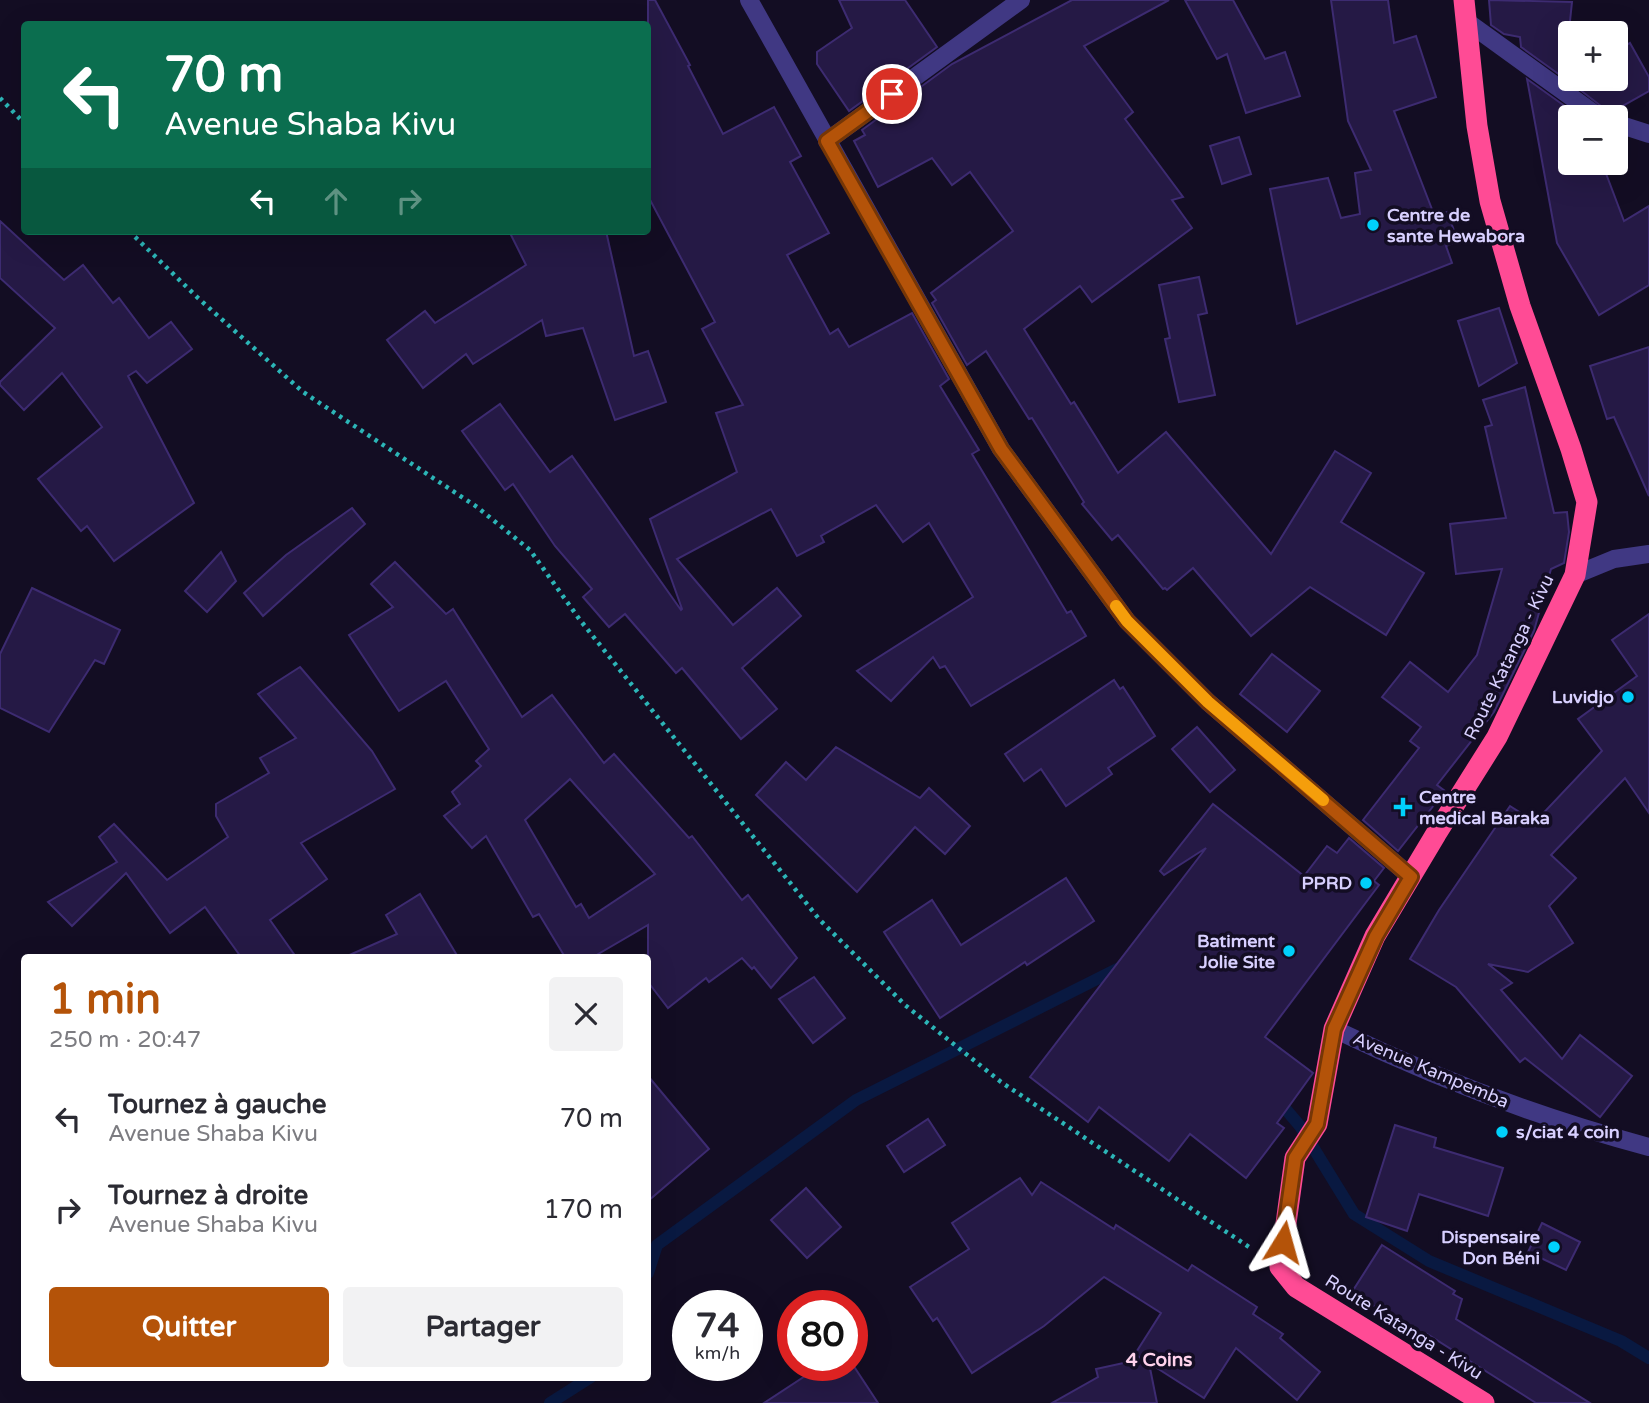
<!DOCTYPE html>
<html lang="fr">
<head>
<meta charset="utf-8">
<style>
  :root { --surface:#fff; --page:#f2f2f3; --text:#2b2b33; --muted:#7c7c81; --accent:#b45309 }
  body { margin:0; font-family:"Varela Round",sans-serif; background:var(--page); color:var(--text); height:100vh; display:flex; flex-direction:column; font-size:26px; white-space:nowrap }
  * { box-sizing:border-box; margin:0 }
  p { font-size:23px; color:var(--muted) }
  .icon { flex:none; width:38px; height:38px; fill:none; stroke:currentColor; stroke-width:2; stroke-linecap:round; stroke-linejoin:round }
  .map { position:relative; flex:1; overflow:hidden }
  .details { position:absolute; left:21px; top:954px; width:630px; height:427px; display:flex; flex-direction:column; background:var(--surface); border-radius:7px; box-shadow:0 7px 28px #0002 }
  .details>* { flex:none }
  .guide { position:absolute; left:21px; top:21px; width:630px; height:214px; border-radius:7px; box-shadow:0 7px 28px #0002; background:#0b6e4f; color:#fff; overflow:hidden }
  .controls { position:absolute; left:1558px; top:21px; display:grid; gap:14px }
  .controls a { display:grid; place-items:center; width:70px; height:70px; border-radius:7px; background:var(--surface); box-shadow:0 7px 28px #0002; font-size:35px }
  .speed { position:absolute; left:672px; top:1290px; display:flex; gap:14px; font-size:35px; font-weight:700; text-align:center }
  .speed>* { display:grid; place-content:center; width:91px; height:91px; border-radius:50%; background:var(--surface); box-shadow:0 7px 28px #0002; line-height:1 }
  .speed small { font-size:18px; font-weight:400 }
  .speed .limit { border:10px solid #d22; background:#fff; color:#111 }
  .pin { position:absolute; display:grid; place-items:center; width:60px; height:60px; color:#fff; margin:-30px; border:4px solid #fff; border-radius:50%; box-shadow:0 2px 7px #0007 }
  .me { position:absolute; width:77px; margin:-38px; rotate:8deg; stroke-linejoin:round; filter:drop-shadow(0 0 5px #0008) }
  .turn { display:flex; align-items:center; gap:24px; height:147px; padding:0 28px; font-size:32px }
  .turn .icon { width:91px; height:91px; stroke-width:2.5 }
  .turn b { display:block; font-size:49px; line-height:60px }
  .lanes { display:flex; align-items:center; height:66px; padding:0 28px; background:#0003; justify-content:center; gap:35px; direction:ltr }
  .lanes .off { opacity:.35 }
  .round { display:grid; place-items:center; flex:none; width:74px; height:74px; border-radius:7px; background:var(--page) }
  .overview { display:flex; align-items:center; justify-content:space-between; height:119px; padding:0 28px }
  h1 { font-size:42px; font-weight:700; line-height:52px; color:var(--accent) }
  .cta { display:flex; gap:14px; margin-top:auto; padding:14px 28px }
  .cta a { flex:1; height:80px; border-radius:7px; background:var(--accent); color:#fff; font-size:28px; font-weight:700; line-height:80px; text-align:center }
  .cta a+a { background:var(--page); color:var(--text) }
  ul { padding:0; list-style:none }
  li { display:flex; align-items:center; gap:21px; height:91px; padding:0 28px }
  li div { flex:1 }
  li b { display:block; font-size:26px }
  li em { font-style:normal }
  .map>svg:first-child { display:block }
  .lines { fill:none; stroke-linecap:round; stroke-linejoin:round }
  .stream { stroke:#091941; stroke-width:12 }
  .building { fill:#251945; stroke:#3d2b71; stroke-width:2; fill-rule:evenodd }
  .path { stroke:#2cb5b7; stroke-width:4.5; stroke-dasharray:3.5 5; stroke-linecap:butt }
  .minor { stroke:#403883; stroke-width:18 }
  .highway { stroke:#ff4b95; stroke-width:21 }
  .route-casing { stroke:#753606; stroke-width:18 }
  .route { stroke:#b45309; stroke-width:12 }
  .slow { stroke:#f59e0b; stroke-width:12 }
  .poi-dot { fill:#00d0fb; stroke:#130d23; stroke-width:2.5 }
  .labels { text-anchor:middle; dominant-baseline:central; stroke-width:7; stroke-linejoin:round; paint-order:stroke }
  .poi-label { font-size:18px; font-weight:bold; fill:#d8d0ff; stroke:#130d23; text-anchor:end }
  .street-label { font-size:18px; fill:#d8d0ff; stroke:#130d23 }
  .neighbourhood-label { font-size:19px; font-weight:bold; fill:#ffd2eb; stroke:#130d23 }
</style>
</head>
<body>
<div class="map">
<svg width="1649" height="1403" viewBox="0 0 1649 1403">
  <rect width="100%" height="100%" fill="#130d23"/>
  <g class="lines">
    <!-- stream -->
    <g class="stream">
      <polyline points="1277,1099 1300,1126 1354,1214 1429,1261 1621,1341 1649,1358"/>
      <polyline points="648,1273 657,1245 856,1100 1123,966 1125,968"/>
      <polyline points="550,1403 591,1377"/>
    </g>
  </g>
  <!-- building -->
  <g class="building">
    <polygon points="648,0 655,0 690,65 688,66 723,134 774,107 801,156 790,162 829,233 787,255 830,334 838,329 849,347 912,313 949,379 940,386 979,450 972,454 1067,613 1071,611 1086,636 971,706 945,666 940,668 933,657 891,701 857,671 973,597 929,523 903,542 876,505 821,536 824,542 797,556 771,509 677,559 733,625 777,588 801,616 742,668 777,709 741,739 682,668 676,673 625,614 609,627 583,597 592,589 555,546 513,484 505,490 462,431 500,404 550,472 572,456 681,610 682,609 650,519 737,472 716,413 743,405 702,329 715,322 648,196"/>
    <polygon points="839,0 905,0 937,47 849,111 817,64 817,52 852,28"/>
    <polygon points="1072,0 1169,0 1084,46 1133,112 1125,119 1183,197 1172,200 1192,228 1092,302 1080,286 1024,329 1071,404 1074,402 1118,473 1166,432 1271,554 1335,451 1371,473 1341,522 1424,573 1386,635 1310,587 1251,636 1193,568 1167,590 1165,588 1163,589 1118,535 1112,540 1082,504 1084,502 1032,418 1029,419 986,351 967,365 932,303 936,300 931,293 1013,231 970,172 952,185 932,158 878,187 854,141 865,135 862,130 952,64"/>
    <polygon points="1185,0 1233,0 1265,59 1285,52 1300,96 1246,113 1227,54 1217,59"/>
    <polygon points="1331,0 1388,0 1394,43 1416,36 1436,97 1394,111 1435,217 1447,212 1458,241 1446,246 1452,263 1297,324 1270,189 1328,178 1341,218 1360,214 1355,173 1371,170 1348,121"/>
    <polygon points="1489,0 1572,2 1564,78 1521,47 1520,37 1504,34 1491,25"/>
    <polygon points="1630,43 1649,77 1649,91 1610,113 1566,79 1570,77 1570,79 1615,79 1615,52"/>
    <polygon points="1527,79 1580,117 1570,117 1570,163 1602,163 1624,221 1649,206 1649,285 1599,315 1557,243"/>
    <polygon points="1239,137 1251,174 1222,184 1210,146"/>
    <polygon points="0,221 64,280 83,265 113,303 119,298 149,338 171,322 192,349 147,383 136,371 128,376 194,503 114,561 87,526 81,531 38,479 102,427 62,373 24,410 0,385 0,382 55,328 0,278"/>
    <polygon points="509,231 606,231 634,356 648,351 666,402 615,420 583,328 546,336 542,320 473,364 466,354 423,388 387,340 425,311 435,323 526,265"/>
    <polygon points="1199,277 1207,313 1198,315 1215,395 1179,402 1165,339 1170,338 1159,285"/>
    <polygon points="1499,308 1517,363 1479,386 1458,321"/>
    <polygon points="1649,347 1649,496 1614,417 1607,419 1590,366"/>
    <polygon points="1525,387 1554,513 1567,512 1569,532 1564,563 1551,569 1534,631 1494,712 1437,785 1445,791 1398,851 1363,820 1419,748 1410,741 1421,727 1382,697 1410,662 1448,692 1477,655 1502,569 1456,574 1450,524 1506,518 1485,427 1492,425 1483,400"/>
    <polygon points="352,508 365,524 263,616 244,593 286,555"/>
    <polygon points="221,552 236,581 207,612 185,591"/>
    <path d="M395,562L446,614L453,609L522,717L552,695L604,763L614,754L689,838L692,836L742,900L748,895L797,958L771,988L754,967L752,969L742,958L709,982L706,978L668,1008L648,982V925L593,957H565L539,914L533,917L486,836L472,848L444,816L460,804L452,792L481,766L476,761L489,749L446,681L399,711L349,635L393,607L371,584ZM570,779L655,874L589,918L581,904L576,907L525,820Z"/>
    <polygon points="32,588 120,630 104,664 95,660 49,732 0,708 0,654"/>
    <polygon points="1649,614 1649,813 1625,778 1551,855 1576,878 1549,906 1573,943 1528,972 1488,964 1512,983 1501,990 1562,1059 1580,1035 1632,1076 1600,1117 1525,1058 1520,1062 1456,987 1410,959 1439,910 1510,806 1535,822 1602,751 1578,719 1637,676 1612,640"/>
    <polygon points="1272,654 1320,691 1287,732 1240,694"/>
    <polygon points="300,667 372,751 395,789 301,843 327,879 270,920 296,957 241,957 205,907 170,933 126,873 72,926 48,902 117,862 99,837 114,824 167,880 228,837 216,816 216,804 269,773 260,758 296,738 258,694"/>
    <polygon points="1114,680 1120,689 1123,687 1155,736 1108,768 1112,774 1066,806 1041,769 1024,781 1005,754"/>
    <polygon points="1197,727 1235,770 1210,792 1172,749"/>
    <polygon points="836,747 920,798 929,788 970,826 945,854 915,827 857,892 756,795 786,762 806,780"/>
    <polygon points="1213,804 1304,876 1327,846 1337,853 1349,838 1384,868 1374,881 1379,885 1265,1037 1313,1073 1277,1123 1284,1128 1246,1178 1190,1134 1169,1161 1099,1107 1088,1122 1030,1077 1206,848 1164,875 1160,871"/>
    <polygon points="1066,878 1094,921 1027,965 1025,962 940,1018 884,932 932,900 961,945"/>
    <polygon points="420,894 458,957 345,957 397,934 386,915"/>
    <polygon points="814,977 845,1018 813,1043 779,999"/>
    <polygon points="648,1076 709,1149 648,1201"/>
    <polygon points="928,1119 945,1145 904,1172 887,1146"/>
    <polygon points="1395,1125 1436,1138 1434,1147 1503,1168 1488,1216 1419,1194 1407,1231 1366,1217"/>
    <polygon points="1020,1178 1032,1195 1041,1182 1114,1229 1116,1225 1188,1271 1192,1265 1257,1307 1253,1314 1283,1334 1280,1338 1320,1372 1297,1400 1236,1348 1204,1398 1149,1363 1157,1403 1052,1403 1098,1377 1096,1369 1142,1359 1135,1354 1161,1313 1104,1277 1044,1326 972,1373 937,1318 933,1321 910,1287 969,1249 952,1223"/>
    <polygon points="806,1188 841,1227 807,1258 771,1220"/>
    <polygon points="1542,1223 1580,1242 1566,1270 1528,1252"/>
    <polygon points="1382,1245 1455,1291 1453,1294 1462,1299 1456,1319 1590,1403 1536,1403 1427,1334 1425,1338 1352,1292"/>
    <polygon points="822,1365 853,1365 878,1403 764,1403"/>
  </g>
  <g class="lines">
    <!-- path -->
    <g class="path">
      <polyline points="0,98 24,123"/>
      <polyline points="129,231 198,298 303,392 477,507 530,550 580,620 819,919 905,1005 1001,1082 1252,1249"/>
    </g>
    <!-- minor -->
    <g class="minor">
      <polyline points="749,0 1001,449 1127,621 1208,702 1411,877"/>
      <polyline points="1466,21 1599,117"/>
      <polyline points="1615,123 1649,134"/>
      <polyline points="827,141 1021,0"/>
      <polyline points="1575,575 1614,559 1649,554"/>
      <path d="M1334,1029C1435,1078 1540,1118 1649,1147"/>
    </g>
    <!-- highway -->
    <polyline class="highway" points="1464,0 1477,126 1490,201 1520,306 1571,449 1587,502 1575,575 1497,737 1436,834 1375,936 1334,1029 1317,1124 1295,1158 1280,1267 1296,1287 1484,1403"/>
  </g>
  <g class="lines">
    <!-- route casing -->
    <g class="route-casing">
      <polyline id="route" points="892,94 827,141 1001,449 1127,621 1208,702 1411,877 1376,936 1334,1029 1317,1124 1295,1158 1283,1242"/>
    </g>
    <!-- route -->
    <use href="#route" class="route"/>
    <!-- slow -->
    <polyline class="slow" points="1116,606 1127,621 1208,702 1323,800"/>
  </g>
  <!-- markers -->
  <g class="poi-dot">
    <circle cx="1373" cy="225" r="7"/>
    <circle cx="1628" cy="697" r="7"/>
    <path d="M1399.5 796.5h7v7h7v7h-7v7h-7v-7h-7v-7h7z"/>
    <circle cx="1366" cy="883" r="7"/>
    <circle cx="1289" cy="951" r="7"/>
    <circle cx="1502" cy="1132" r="7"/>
    <circle cx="1554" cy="1247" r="7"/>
  </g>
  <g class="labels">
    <!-- poi labels -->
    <g class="poi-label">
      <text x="1387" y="215" text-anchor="start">Centre de<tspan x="1387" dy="21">sante Hewabora</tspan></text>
      <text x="1614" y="697">Luvidjo</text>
      <text x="1419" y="797" text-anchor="start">Centre<tspan x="1419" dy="21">medical Baraka</tspan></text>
      <text x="1352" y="883">PPRD</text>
      <text x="1275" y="941">Batiment<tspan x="1275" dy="21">Jolie Site</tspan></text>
      <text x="1516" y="1132" text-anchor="start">s/ciat 4 coin</text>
      <text x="1540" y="1237">Dispensaire<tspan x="1540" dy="21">Don Béni</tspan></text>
    </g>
    <!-- street labels -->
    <g class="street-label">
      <text transform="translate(1509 657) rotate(-64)">Route Katanga - Kivu</text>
      <text transform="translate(1431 1070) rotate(23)">Avenue Kampemba</text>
      <text transform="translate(1404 1327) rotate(32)">Route Katanga - Kivu</text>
    </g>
    <!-- neighbourhood labels -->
    <g class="neighbourhood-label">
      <text x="1159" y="1360">4 Coins</text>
    </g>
  </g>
</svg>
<div class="controls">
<a>+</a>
<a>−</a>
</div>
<div class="speed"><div>74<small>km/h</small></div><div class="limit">80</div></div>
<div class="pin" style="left:892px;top:94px;background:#d93025"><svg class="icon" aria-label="arrive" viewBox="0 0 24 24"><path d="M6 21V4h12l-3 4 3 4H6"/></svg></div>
<svg class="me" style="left:1283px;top:1242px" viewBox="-20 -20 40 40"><path d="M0-17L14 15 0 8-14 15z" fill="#b45309" stroke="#fff" stroke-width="4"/></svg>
<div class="guide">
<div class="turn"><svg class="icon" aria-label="left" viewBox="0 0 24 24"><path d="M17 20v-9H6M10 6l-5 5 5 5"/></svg><div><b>70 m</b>Avenue Shaba Kivu</div></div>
<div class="lanes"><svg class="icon" aria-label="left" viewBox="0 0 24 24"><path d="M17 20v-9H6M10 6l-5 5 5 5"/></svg><svg class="icon off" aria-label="ahead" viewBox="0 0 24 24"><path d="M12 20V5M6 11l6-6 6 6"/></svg><svg class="icon off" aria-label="right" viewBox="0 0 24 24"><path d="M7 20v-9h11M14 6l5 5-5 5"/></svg></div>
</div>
<section class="details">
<div class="overview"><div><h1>1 min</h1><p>250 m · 20:47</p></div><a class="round"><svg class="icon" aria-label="close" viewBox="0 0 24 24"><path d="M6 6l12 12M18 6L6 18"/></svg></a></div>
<ul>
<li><svg class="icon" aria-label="left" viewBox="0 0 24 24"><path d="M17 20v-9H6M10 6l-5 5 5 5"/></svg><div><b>Tournez à gauche</b><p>Avenue Shaba Kivu</p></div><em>70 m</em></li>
<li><svg class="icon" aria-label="right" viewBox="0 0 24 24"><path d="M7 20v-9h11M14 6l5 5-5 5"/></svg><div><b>Tournez à droite</b><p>Avenue Shaba Kivu</p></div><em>170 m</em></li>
</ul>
<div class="cta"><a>Quitter</a><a>Partager</a></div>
</section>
</div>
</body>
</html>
